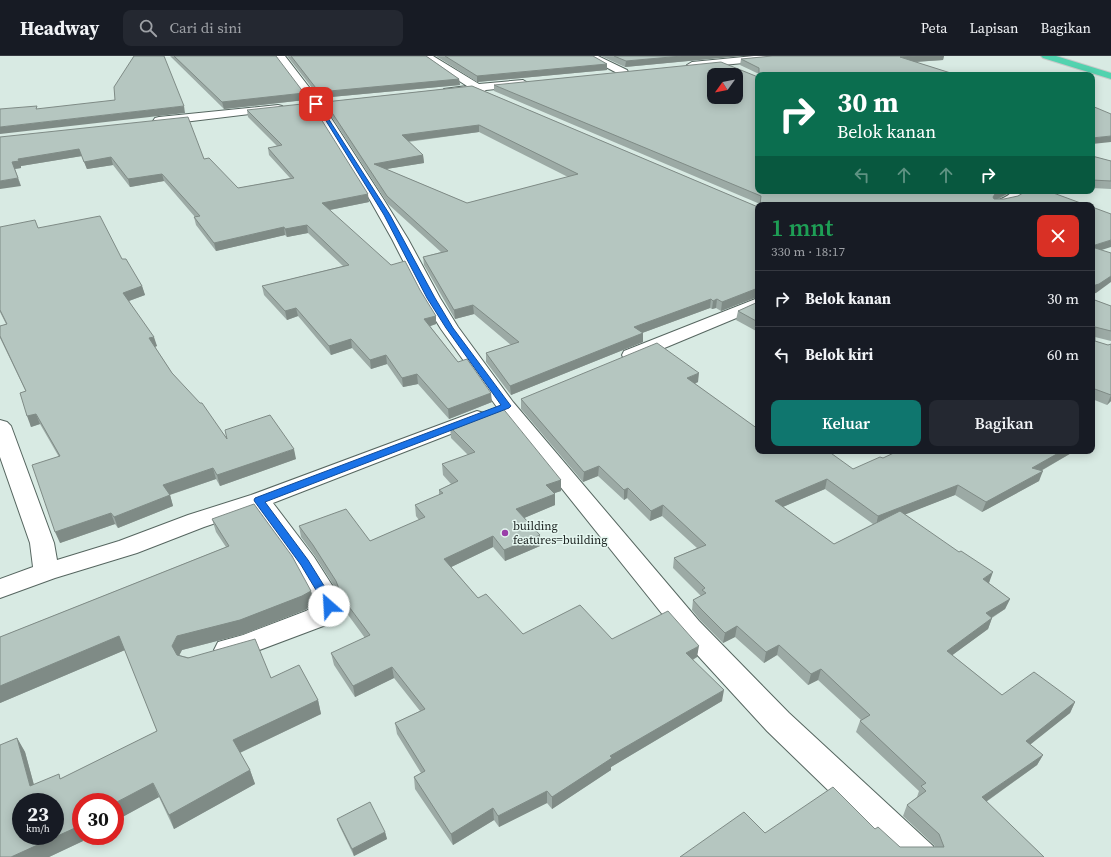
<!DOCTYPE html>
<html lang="id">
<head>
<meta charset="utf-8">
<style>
  :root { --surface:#171b24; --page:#242831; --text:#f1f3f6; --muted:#9ea1a6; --line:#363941; --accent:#0f766e }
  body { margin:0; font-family:"Source Serif 4",serif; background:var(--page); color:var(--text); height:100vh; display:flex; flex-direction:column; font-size:15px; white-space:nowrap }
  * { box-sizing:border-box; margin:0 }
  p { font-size:13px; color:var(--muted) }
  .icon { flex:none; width:22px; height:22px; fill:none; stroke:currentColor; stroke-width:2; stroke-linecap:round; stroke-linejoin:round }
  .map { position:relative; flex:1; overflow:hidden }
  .side { position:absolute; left:755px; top:146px; width:340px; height:252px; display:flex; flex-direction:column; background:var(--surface); border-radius:8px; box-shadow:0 2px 10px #0003 }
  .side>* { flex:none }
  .guide { position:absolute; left:755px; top:16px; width:340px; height:122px; border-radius:8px; box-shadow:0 2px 10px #0003; background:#0b6e4f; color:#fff; overflow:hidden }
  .needle { width:26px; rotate:237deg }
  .controls { position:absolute; left:707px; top:12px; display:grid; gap:8px }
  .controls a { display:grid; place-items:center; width:36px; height:36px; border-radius:8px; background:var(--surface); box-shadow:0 2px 10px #0003; font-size:20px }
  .speed { position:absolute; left:12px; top:737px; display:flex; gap:8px; font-size:20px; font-weight:700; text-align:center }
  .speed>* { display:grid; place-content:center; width:52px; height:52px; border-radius:50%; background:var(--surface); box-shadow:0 2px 10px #0003; line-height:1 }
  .speed small { font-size:10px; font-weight:400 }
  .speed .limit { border:6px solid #d22; background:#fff; color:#111 }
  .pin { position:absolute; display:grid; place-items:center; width:34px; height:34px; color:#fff; margin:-17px; border-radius:8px; box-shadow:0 2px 6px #0006 }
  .me { position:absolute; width:44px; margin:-22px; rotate:334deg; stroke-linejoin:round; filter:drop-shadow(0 0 3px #0008) }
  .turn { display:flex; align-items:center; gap:14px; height:84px; padding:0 16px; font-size:18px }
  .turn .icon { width:52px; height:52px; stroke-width:2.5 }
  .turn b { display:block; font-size:28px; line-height:34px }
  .lanes { display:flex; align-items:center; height:38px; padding:0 16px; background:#0003; justify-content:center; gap:20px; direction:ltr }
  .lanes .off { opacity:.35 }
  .round { display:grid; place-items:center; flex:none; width:42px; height:42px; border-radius:8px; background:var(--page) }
  .headline { display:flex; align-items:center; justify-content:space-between; height:68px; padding:0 16px }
  h1 { font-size:24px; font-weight:600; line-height:30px; color:#1e9e55 }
  .action { display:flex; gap:8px; margin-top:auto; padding:8px 16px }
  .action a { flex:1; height:46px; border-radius:8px; background:var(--accent); color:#fff; font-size:16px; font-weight:600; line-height:46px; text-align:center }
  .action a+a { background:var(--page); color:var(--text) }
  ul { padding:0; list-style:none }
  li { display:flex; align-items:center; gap:12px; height:56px; padding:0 16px; border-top:1px solid var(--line) }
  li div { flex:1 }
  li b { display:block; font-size:15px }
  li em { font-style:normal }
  header { display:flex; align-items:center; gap:24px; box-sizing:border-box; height:56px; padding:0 20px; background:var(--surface); border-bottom:1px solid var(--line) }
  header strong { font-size:19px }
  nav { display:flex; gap:22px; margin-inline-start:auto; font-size:14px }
  .search { width:280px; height:36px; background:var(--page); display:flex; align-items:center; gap:10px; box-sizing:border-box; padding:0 14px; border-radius:8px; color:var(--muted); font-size:15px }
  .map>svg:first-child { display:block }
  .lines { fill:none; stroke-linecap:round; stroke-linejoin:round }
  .minor-casing { stroke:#566660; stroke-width:2 }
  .highway-casing { stroke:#c8c9c9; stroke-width:2 }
  .minor { fill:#fff; fill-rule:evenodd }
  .highway { fill:#52d3af; fill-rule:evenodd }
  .wall { fill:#9caaa5; fill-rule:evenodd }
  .shaded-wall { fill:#7f8b86 }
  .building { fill:#b5c6c0; stroke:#7f8b86; fill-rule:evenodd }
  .route { fill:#1a73e8; stroke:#114b97 }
  .poi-dot { fill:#9a3fa9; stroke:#e5f7f0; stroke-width:1.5 }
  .labels { text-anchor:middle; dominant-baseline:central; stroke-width:3; stroke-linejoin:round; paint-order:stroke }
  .poi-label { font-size:12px; fill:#181f1d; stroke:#e5f7f0; text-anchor:start }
</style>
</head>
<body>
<header>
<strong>Headway</strong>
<div class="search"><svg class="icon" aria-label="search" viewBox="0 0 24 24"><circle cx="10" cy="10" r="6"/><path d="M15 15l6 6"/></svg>Cari di sini</div>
<nav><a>Peta</a><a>Lapisan</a><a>Bagikan</a></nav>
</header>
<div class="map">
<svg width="1111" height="801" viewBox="0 0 1111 801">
  <rect width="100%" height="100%" fill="#d8eae3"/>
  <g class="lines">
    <!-- minor casing -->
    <g class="minor-casing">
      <g id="minor">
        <polygon points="275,0 285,0 322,48 384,144 408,183 440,242 458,271 513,346 699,565 789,657 933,790 938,801 897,801 767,675 679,579 499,354 441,273 422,242 392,183 370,144 311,49"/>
        <polygon points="421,0 433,0 479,28 523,24 528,27 523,30 486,34 481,37 476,35 448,38 444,37 443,35 444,33 467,30"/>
        <polygon points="585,0 598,0 627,14 628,16 623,19 619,18"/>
        <polygon points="754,0 790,0 785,3 692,12 687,9 692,6"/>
        <polygon points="278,49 282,50 284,52 282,54 159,69 155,68 153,65 155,62 159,61"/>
        <path d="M1012,135H1026L1027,137C1018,150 1006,149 992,149C997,142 1008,143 1012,135Z"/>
        <polygon points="758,242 758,253 638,303 631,305 624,303 622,299 624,295"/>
        <polygon points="477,355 484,357 487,361 484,365 273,447 314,501 337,537 342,550 333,564 326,569 249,598 228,605 218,602 214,594 218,586 243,579 306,555 316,549 315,544 296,513 254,454 204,471 137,497 55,522 0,542 0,523 33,511 30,487 0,401 0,364 7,366 11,370 54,487 57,504 119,485 188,459 251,439"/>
      </g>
    </g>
    <!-- highway casing -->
    <g class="highway-casing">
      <polygon id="highway" points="1041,0 1056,0 1111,17 1111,23 1043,2"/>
    </g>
    <!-- minor -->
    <use href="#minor" class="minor"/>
    <!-- highway -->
    <use href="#highway" class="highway"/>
  </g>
  <!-- wall -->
  <g class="wall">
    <polygon points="170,0 276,0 305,44 224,53"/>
    <polygon points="287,0 426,0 459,23 460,29 320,42"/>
    <polygon points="436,0 593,0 607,8 607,14 477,26"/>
    <polygon points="601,0 741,0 625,11"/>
    <polygon points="772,0 944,0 943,4 915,6 957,19 759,19 759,18 740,9 741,3"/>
    <polygon points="494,29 758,135 1010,135 1007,138 999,143 1086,149 759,149 760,148 494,35"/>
    <path d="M472,30L758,151V241H757L721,255L716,252L712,253L710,252L642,277H643V286L511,339L486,306V297L511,289L474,258L455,263L424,209L423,201L441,196L388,148L326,52L325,46ZM479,76L568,121L467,147L386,113L424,107L423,99L408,86Z"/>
    <polygon points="247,54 369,146 330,154 436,268 430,270 458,306 492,346 449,363 418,328 403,331 387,308 371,313 352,292 331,299 298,260 287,264 264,239 262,230 343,210 308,177 287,181 285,179 216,195 196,169 194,161 195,161 164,125 130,131 113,109 87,113 82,100 21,110 21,112 15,113 21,130 0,81 204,103 238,132 290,122 269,99 268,92 277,90 248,61"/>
    <polygon points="1092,100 1111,105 1111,133 1092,132"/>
    <polygon points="0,171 38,172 122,203 142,230 145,239 129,245 157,290 155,291 172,317 227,382 296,403 220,430 216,423 170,439 173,450 118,472 115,468 60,487 59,401 40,368 31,371 26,336 0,282 0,270 6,268 0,256"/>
    <polygon points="1092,243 1111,250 1111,285 1095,281 1095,285 1108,289 1111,288 1111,345 1107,349 1092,343"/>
    <polygon points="758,246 758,276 736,264 738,255"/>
    <path d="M698,326L695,328L789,396L853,413L883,402L1073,396L1041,415L1039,425L982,456L955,439L905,458L989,527L1010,543L1005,553L992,562L988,573L952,599L1002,639L1075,646L1070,657L1030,688L1043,699L1037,709L986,746L1044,801H680L765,777L875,773L900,791H935L934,789L903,760L907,749L917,741L919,735L856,676L860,665L861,664L818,624L808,629L777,599L764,607L735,581L723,587L700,564L692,554L693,544L701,540L673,512L674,502L697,492L662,460L650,465L627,442L624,444L598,420L583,426L521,353V343ZM825,433L873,468L834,488L783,451Z"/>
    <polygon points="450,371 561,424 561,435 554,437 555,449 524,462 540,490 505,505 493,491 451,511 478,542 523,578 612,583 697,601 693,604 722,645 611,711 611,714 552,753 547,747 499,771 494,764 453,789 415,733 414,721 421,717 397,678 395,667 420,655 394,622 355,641 334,609 331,597 365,582 343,552 341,544 338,536 315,500 301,481 299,470 370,485 419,464 416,460 415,449 439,439 439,434 451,428 443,419 442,408 468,399 451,382"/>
    <polygon points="212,463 311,535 314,548 305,554 244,578 182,594 179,599 271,622 318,644 321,658 240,697 250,714 255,728 174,773 159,741 115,765 115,746 82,782 83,785 49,801 17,682 25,696 34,729 61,723 157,675 125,594 0,647 0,581 226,491 216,476"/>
    <polygon points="337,763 385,776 387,783 354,800 339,769"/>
  </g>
  <!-- shaded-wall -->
  <g class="shaded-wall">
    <polygon points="682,0 741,0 625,11 626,5"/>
    <polygon points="917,0 944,0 943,4 899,7 900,1"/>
    <polygon points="607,8 607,14 477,26 477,20"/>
    <polygon points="459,23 460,29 320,42 319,36"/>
    <polygon points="304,37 305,44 224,53 222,46"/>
    <polygon points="184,50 185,57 0,78 0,71"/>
    <polygon points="479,69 479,76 402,86 402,79"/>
    <polygon points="1111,80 1111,86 1092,88 1092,82"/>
    <polygon points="79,93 82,100 21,110 21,112 14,113 12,106 18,103"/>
    <polygon points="423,99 424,107 374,115 374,108"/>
    <polygon points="111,101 113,109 87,113 84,106"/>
    <polygon points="162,118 164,125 130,131 128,123"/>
    <polygon points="18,122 21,130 0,133 0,125"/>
    <polygon points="1001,135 1010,135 1007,138 993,145 993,141 995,138"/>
    <polygon points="368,138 369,146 324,155 322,147"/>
    <polygon points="307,169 308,177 287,181 285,173"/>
    <polygon points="284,171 285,179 216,195 214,187"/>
    <polygon points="1111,184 1111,191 1092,197 1092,190"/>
    <polygon points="1111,220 1111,226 1096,237 1092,238 1092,230"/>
    <polygon points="142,230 145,239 126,246 123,237"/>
    <polygon points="758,232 757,241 721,255 722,246"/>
    <polygon points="711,243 710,252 634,280 634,271"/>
    <polygon points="717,243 716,252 712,253 713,245"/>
    <polygon points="473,249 474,258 455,263 454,254"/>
    <polygon points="296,252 298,260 287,264 285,255"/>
    <polygon points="436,260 436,268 425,272 424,263"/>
    <polygon points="643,277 643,286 511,339 510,330"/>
    <polygon points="154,281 157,290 152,292 149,282"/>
    <polygon points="351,283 352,292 331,299 329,290"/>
    <polygon points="386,299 387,308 371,313 370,304"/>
    <polygon points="699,317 698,326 686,331 687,322"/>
    <polygon points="417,318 418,328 403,331 402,322"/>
    <polygon points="491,337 492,346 449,363 448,353"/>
    <polygon points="1111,339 1111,345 1107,349"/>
    <polygon points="36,358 40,368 31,371 27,360"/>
    <polygon points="294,393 296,403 220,430 217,419"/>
    <polygon points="1062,395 1073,395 1073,396 1028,422 1032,412"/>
    <polygon points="599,410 598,420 583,426 584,416"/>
    <polygon points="213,412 216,423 166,440 163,429"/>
    <polygon points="1043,415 1039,425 982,456 986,446"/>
    <polygon points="827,423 825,433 773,455 775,445"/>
    <polygon points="561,424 561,435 546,440 546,429"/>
    <polygon points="958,429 955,439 876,470 878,460"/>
    <polygon points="628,432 627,442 624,444 624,434"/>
    <polygon points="555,438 555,449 517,465 516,453"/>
    <polygon points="170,439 173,450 118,472 114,461"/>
    <polygon points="663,449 662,460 650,465 651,455"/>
    <polygon points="111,457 115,468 60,487 55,476"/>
    <polygon points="540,479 540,490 505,505 504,494"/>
    <polygon points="493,480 493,491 445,514 444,503"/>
    <polygon points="993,516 989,527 979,534 983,523"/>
    <polygon points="311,535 314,548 305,554 244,578 182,594 177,604 172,590 177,580"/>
    <polygon points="1010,543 1005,553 981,568 986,557"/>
    <polygon points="992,562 988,573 943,606 947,595"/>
    <polygon points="737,570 735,581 723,587 725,577"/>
    <polygon points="119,580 125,594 0,647 0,630"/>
    <polygon points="779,589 777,599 764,607 766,596"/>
    <polygon points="699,590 697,601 684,608 686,597"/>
    <polygon points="392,611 394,622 355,641 353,630"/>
    <polygon points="821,613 818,624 808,629 811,618"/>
    <polygon points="724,634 722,645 611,711 611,714 552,753 552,741 610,700"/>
    <polygon points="318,644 321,658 237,698 233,684"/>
    <polygon points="1075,646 1070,657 1021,696 1026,685"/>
    <polygon points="17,682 25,696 38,744 30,730"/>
    <polygon points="1043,699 1037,709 977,752 982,741"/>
    <polygon points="250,714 255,728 174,773 169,759"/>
    <polygon points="153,727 159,741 115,765 115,747"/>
    <polygon points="547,735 547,747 499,771 498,760"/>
    <polygon points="493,752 494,764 453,789 451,778"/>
    <polygon points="81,765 81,780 86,780 82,782 83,785 49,801 11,801"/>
    <polygon points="385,776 387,783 354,800 352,793"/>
  </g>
  <!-- building -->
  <g class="building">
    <polygon points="134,0 164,0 184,50 0,71 0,53 37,50 36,53 115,44 114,31"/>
    <polygon points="174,0 276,0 304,37 222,46"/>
    <polygon points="291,0 426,0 459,23 319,36"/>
    <polygon points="445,0 593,0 607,8 477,20"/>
    <polygon points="614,0 682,0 626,5"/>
    <polygon points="772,0 917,0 900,1 957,19 759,19 759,12 741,3"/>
    <path d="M721,6L758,21V135H1001L995,138L993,141L994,143H1004L1018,140L1026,135H1048L1086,149H760L761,140L494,29ZM714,19H736V41H714Z"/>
    <path d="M472,30L758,151V232L722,246L717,243L713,245L711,243L634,271L643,277L510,330L486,297L519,286L473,249L454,254L423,201L448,195L387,140L325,46ZM479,69L578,118L467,147L374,108L423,99L402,79Z"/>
    <polygon points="311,47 368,138 322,147 391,209 405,205 420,234 436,260 424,263 458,306 467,303 491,337 448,353 417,318 402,322 386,299 370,304 351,283 329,290 296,252 285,255 262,230 349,209 307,169 285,173 284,171 214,187 194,161 200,160 162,118 128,123 111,101 84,106 79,93 18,103 19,105 12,106 18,122 0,125 0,81 188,61 204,103 209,102 238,132 294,122 268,92 282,89 247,54"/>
    <polygon points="1092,50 1111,58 1111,80 1092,82"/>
    <polygon points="1092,100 1111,105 1111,125 1092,124"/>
    <polygon points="1092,151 1111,158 1111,184 1092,190"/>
    <polygon points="100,160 122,203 126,203 142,230 123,237 154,281 149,282 172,317 200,347 202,347 227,383 225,374 270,359 294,393 217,419 213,412 163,429 170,439 114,461 111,457 55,476 32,409 60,400 36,358 27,360 20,337 26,335 0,280 0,270 7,268 0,254 0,171 35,164 38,172"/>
    <polygon points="1092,191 1111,197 1111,220 1099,228 1092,230"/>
    <polygon points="1092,243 1111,250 1111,275 1095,271 1095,285 1108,289 1111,288 1111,339 1092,332"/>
    <polygon points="758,246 758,266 738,255"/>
    <polygon points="657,287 699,317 687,322 758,373 758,395 788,395 789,396 790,395 828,395 853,413 880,401 883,402 898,395 1062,395 1032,412 1043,415 986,446 958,429 878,460 827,423 775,445 834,488 900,455 959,496 961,495 993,516 983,523 1010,543 986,557 992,562 947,595 1002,639 1034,616 1075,646 1026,685 1043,699 982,741 1044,801 680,801 744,756 765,777 833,731 875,773 878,771 900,791 944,791 939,778 907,749 926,735 921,730 926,727 860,665 870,659 821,613 811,618 779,589 766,596 737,570 725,577 701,553 693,544 706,537 702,534 705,532 674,502 706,489 663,449 651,455 628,432 624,434 599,410 584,416 521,343"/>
    <polygon points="501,350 561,424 546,429 555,438 516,453 540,479 504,494 493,480 444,503 478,542 486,538 523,578 580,549 612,583 668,555 699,590 686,597 724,634 610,700 612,702 552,741 547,735 498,760 493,752 451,778 414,721 425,715 395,667 425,653 392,611 353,630 331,597 370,579 341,540 341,538 336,525 313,489 299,470 346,453 370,485 425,461 415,449 443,437 439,434 458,425 442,408 475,396 450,371"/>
    <path d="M254,448L292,500L311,535L302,540L240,564L177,580L172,590L177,599L188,602L255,583L271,622L299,609L318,644L233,684L250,714L169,759L153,727L115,747V746H81V765L74,769L75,772L11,801H0V689L17,682L30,730L59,718L60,723L157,675L119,580L0,630V581L229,490L212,463ZM21,746H55V780H21Z"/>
    <polygon points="370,746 385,776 352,793 337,763"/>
  </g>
  <!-- route -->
  <polygon class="route" points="315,47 319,48 390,159 435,242 453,272 511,350 509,352 265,446 308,504 331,541 335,550 333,553 325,553 322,544 301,509 255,446 254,444 255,442 501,349 446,272 427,242 384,159"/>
  <!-- markers -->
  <circle class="poi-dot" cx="505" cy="477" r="4"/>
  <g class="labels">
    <!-- poi labels -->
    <g class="poi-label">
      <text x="513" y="470">building<tspan x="513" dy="14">features=building</tspan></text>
    </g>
  </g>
</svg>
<div class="controls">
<a><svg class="needle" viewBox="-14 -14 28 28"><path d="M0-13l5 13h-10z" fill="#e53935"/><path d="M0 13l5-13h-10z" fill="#9ea1a6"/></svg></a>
</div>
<div class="speed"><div>23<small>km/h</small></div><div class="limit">30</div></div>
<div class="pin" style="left:316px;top:48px;background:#d93025"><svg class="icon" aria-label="arrive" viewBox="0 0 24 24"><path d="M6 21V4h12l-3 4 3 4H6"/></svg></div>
<svg class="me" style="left:329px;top:550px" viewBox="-20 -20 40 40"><circle r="19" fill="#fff"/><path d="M0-13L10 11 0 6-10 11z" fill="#1a73e8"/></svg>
<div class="guide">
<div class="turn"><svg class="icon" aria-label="right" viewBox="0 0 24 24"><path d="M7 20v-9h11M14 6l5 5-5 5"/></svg><div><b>30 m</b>Belok kanan</div></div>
<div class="lanes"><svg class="icon off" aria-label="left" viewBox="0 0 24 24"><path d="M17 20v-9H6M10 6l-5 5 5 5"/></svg><svg class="icon off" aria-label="ahead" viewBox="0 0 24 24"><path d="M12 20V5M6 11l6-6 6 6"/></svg><svg class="icon off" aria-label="ahead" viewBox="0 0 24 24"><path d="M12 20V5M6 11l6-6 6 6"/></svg><svg class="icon" aria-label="right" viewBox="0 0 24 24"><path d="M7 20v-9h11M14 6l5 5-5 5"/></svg></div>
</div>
<section class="side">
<div class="headline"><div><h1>1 mnt</h1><p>330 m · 18:17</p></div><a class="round" style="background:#d93025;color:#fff"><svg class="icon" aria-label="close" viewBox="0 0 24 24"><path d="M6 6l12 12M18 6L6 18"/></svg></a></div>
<ul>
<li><svg class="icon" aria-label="right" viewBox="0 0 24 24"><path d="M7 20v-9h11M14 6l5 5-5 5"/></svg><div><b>Belok kanan</b></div><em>30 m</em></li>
<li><svg class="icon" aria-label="left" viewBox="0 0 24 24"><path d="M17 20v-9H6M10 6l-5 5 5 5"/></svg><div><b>Belok kiri</b></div><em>60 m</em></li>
</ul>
<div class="action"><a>Keluar</a><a>Bagikan</a></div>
</section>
</div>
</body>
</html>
